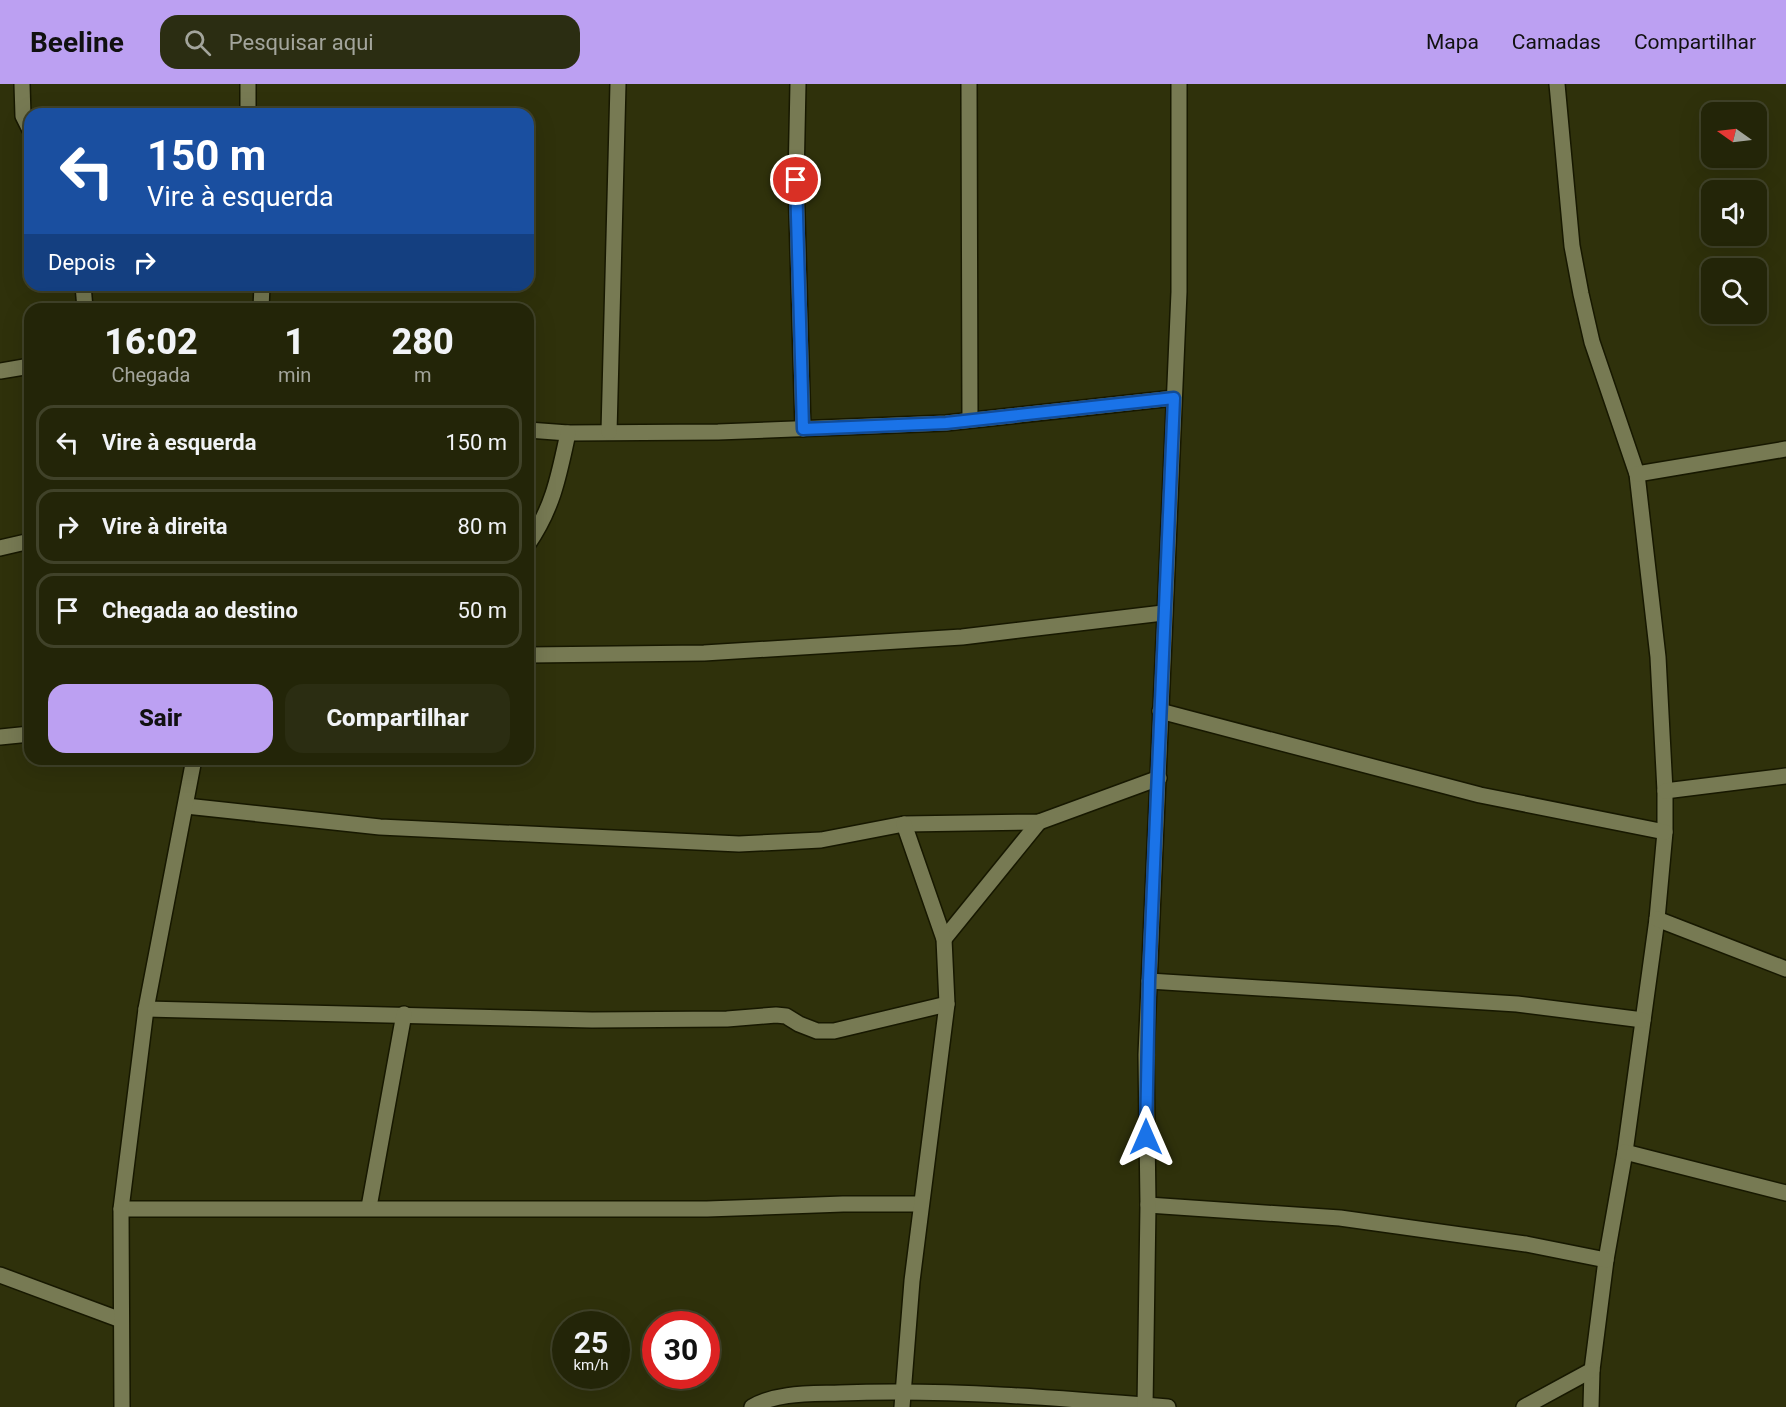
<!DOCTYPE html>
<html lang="pt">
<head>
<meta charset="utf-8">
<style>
  :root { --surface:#232508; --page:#2b2d12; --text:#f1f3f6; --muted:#a3a59c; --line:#404229; --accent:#bca0f2 }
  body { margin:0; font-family:Roboto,sans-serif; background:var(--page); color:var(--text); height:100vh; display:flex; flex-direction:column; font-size:22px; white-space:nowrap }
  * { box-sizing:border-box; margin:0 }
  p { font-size:20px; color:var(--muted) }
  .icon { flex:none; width:33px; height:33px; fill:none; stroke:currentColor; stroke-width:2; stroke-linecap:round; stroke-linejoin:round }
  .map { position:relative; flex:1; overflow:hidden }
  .sheet { position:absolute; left:24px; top:219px; width:510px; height:462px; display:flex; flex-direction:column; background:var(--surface); border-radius:18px; box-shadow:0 6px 24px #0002,0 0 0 2px var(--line) }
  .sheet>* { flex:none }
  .guide { position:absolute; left:24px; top:24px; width:510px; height:183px; border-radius:18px; box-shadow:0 6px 24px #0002,0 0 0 2px var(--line); background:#1a4fa0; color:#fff; overflow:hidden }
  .needle { width:39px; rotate:284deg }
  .fabs { position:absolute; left:1701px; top:18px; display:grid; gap:12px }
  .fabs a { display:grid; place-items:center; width:66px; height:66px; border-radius:12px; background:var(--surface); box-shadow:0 6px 24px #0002,0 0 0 2px var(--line); font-size:30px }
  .speed { position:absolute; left:552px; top:1227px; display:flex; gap:12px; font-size:30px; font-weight:700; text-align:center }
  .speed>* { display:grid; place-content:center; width:78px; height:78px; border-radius:50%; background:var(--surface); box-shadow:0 6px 24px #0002,0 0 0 2px var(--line); line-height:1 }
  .speed small { font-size:15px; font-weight:400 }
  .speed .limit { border:9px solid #d22; background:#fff; color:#111 }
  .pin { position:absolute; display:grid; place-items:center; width:51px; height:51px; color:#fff; margin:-26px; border:3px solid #fff; border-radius:50%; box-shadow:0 2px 6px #0007 }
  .me { position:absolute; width:66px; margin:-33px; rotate:0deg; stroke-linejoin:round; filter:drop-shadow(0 0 4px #0008) }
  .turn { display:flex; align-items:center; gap:21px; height:126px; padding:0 24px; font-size:27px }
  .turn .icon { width:78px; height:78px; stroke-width:2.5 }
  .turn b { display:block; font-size:42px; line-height:51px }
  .then { display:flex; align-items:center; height:57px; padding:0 24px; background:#0003; gap:12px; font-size:22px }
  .eta { display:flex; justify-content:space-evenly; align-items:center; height:102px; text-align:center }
  .eta b { font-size:36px; font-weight:800; line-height:42px }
  .cta { display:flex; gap:12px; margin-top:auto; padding:12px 24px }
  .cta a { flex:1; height:69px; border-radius:18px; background:var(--accent); color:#111; font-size:24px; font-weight:800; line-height:69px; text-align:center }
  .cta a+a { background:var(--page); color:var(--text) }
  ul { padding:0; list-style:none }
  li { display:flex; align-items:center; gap:18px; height:75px; margin:0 12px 9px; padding:0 12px; border:3px solid var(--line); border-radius:18px }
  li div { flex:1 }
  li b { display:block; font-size:22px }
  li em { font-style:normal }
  header { display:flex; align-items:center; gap:36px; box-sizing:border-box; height:84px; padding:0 30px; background:var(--accent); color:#111 }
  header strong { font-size:28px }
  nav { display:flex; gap:33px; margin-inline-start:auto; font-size:21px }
  .search { width:420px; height:54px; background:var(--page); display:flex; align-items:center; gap:15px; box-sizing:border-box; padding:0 21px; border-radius:18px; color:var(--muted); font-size:22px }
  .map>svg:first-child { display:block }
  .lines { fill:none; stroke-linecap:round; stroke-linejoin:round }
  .street-casing { stroke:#171800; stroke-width:18 }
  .street { stroke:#777a53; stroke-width:15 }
  .route-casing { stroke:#114b97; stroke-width:15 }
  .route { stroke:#1a73e8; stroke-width:10 }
</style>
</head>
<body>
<header>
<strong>Beeline</strong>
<div class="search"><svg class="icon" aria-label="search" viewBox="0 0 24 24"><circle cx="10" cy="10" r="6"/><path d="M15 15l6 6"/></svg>Pesquisar aqui</div>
<nav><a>Mapa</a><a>Camadas</a><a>Compartilhar</a></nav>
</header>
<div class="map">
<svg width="1786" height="1323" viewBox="0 0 1786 1323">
  <rect width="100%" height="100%" fill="#2f310b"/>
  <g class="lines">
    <!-- street casing -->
    <g class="street-casing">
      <g id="street">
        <polyline points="22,0 23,32 30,46"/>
        <polyline points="798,0 796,96 803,345"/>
        <polyline points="969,0 970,336"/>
        <polyline points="1557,0 1572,162 1581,210 1592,258 1637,390 1658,573 1665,707 1665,748 1657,835 1625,1068 1606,1176 1592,1286 1591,1323"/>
        <polyline points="248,30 248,0"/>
        <polyline points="83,201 85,225"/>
        <polyline points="261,225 262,201"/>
        <polyline points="0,287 30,282"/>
        <polyline points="528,346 568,349 718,348 946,339 1174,314"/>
        <polyline points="609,348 618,0"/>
        <polyline points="1637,390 1786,365"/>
        <path d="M528,460C553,424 559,391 568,349"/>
        <polyline points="0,464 30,457"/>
        <polyline points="528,571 704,569 962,553 1163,529"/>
        <polyline points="1160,627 1480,711 1665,748"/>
        <polyline points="0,653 30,650"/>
        <polyline points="1665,707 1786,692"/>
        <polyline points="186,722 380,743 739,760 821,756 904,740 1039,738 1159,694"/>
        <polyline points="1657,835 1786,885"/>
        <polyline points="944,855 1039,738"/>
        <polyline points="1149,897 1517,920 1643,936"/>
        <polyline points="146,925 592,936 727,935 776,931 786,932 799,940 817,947 834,947 947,920"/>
        <polyline points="1625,1068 1786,1109"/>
        <polyline points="1148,1121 1340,1134 1526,1160 1606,1176"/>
        <polyline points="369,1123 404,930"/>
        <polyline points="121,1125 707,1125 843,1120 921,1120"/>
        <polyline points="0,1191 121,1236"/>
        <polyline points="122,1323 121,1125 146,925 194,675"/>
        <path d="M752,1323C777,1308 811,1310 840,1309C949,1305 1059,1314 1168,1323"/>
        <polyline points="902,1323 912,1197 947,920 944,855 904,740"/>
        <polyline points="1145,1323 1148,1121 1146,971 1179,208 1179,0"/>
        <polyline points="1524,1323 1592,1286"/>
      </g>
    </g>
    <!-- street -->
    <use href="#street" class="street"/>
  </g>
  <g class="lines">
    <!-- route casing -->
    <g class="route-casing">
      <polyline id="route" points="796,96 803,345 946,339 1174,314 1149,897 1146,1053"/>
    </g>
    <!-- route -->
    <use href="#route" class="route"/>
  </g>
</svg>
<div class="fabs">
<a><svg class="needle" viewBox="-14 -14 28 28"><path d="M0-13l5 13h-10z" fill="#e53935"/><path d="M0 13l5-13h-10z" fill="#a3a59c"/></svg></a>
<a><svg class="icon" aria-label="sound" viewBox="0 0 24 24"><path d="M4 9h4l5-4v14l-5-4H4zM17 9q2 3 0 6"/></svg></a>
<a><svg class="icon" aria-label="search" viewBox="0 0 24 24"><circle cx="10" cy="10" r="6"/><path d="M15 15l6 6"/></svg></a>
</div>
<div class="speed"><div>25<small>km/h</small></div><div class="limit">30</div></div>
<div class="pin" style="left:796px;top:96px;background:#d93025"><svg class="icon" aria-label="arrive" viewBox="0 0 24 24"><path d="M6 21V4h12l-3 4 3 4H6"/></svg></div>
<svg class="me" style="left:1146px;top:1053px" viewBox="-20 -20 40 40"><path d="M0-17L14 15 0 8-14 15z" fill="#1a73e8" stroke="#fff" stroke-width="4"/></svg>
<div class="guide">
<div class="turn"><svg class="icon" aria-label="left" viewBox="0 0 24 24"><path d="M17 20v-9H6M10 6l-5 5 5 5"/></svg><div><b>150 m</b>Vire à esquerda</div></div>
<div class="then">Depois<svg class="icon" aria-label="right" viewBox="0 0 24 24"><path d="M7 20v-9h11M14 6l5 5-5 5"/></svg></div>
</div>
<section class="sheet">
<div class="eta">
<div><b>16:02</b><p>Chegada</p></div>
<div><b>1</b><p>min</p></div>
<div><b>280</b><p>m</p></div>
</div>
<ul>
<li><svg class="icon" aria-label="left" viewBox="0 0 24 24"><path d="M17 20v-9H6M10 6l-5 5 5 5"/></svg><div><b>Vire à esquerda</b></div><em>150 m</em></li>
<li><svg class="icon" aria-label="right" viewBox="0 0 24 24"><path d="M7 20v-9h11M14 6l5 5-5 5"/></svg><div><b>Vire à direita</b></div><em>80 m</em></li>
<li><svg class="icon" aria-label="arrive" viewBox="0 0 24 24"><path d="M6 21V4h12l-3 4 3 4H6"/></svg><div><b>Chegada ao destino</b></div><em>50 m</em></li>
</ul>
<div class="cta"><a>Sair</a><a>Compartilhar</a></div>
</section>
</div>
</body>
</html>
